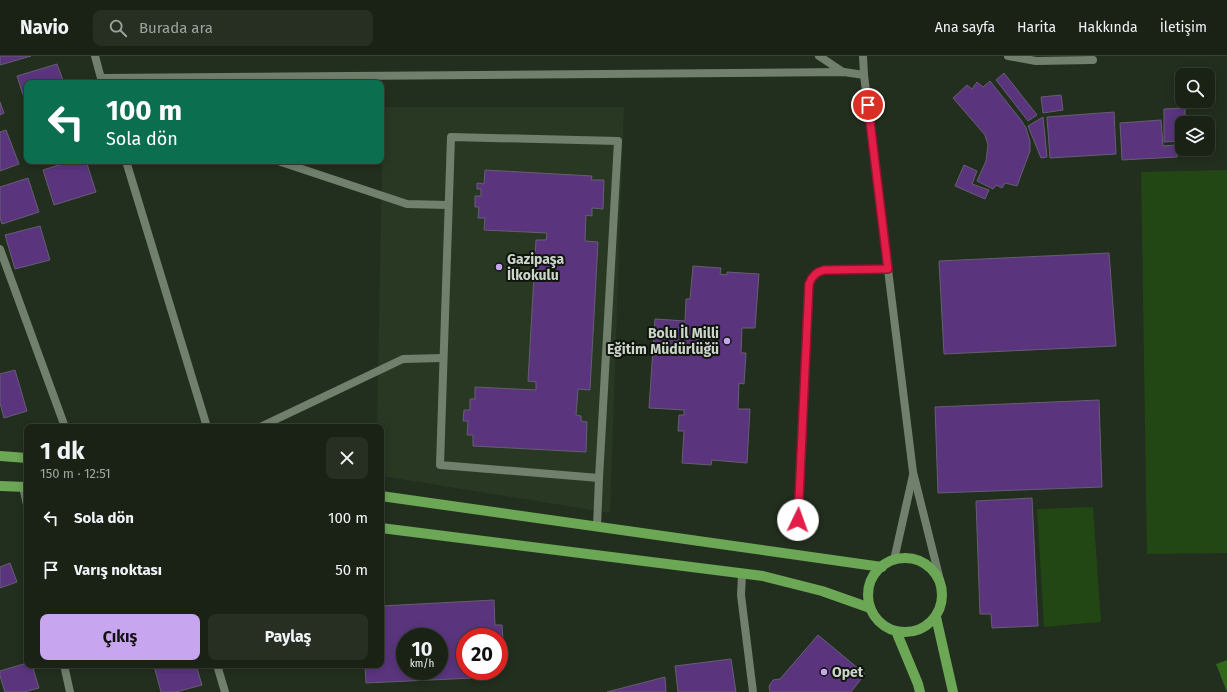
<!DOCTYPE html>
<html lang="tr">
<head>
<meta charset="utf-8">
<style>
  :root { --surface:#1a2216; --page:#272f23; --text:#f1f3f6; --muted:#9fa4a1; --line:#383f35; --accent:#c8a6ef }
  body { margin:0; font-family:"Fira Sans",sans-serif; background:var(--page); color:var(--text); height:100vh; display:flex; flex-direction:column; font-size:15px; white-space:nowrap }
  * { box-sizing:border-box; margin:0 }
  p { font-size:13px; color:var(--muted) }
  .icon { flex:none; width:22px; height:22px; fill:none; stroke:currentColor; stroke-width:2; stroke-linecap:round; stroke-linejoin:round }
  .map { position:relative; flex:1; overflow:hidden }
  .side { position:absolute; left:24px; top:368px; width:360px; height:244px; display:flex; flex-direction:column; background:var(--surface); border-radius:8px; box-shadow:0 2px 10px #0003,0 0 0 1px var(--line) }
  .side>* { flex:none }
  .guide { position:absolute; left:24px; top:24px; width:360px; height:84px; border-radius:8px; box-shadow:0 2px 10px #0003,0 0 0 1px var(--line); background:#0b6e4f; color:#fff; overflow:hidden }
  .controls { position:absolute; left:1175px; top:12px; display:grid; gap:8px }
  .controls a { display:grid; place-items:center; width:40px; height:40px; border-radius:8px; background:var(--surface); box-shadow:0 2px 10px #0003,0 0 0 1px var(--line); font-size:20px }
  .speed { position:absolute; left:396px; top:572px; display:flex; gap:8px; font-size:20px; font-weight:700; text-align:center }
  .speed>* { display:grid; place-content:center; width:52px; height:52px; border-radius:50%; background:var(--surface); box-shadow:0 2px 10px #0003,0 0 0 1px var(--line); line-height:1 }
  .speed small { font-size:10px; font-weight:400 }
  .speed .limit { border:6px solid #d22; background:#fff; color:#111 }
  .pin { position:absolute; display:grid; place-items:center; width:34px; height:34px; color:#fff; margin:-17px; border:2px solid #fff; border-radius:50%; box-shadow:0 1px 4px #0007 }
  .me { position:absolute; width:44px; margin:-22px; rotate:3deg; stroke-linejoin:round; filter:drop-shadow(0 0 3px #0008) }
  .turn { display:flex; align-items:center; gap:14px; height:84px; padding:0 16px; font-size:18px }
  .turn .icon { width:52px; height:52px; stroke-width:2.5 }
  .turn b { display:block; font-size:28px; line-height:34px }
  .round { display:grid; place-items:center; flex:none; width:42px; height:42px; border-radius:8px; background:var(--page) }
  .headline { display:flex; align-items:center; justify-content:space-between; height:68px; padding:0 16px }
  h1 { font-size:24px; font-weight:700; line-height:30px }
  .action { display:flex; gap:8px; margin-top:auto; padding:8px 16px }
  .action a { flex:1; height:46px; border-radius:8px; background:var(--accent); color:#111; font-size:16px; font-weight:700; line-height:46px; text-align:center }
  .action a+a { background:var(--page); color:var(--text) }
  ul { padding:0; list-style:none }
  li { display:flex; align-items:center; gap:12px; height:52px; padding:0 16px }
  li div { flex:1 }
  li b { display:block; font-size:15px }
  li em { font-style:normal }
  header { display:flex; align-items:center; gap:24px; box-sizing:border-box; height:56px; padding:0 20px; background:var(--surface); border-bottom:1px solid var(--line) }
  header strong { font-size:19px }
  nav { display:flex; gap:22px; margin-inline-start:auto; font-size:14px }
  .search { width:280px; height:36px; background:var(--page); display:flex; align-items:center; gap:10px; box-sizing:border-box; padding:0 14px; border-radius:8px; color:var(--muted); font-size:15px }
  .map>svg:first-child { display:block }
  .built { fill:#283823 }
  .green { fill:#234615 }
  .water { fill:#31671b }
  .building { fill:#5a357e; stroke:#665e71; fill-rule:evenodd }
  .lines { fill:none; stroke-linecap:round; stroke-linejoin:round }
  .service { stroke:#717f6d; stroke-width:8 }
  .minor { stroke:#717f6d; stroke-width:8 }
  .primary { stroke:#6ca756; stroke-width:10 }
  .route-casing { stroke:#92132f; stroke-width:10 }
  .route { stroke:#e11d48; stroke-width:7 }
  .poi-dot { fill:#c8a6ef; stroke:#0f140d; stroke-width:1.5 }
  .labels { text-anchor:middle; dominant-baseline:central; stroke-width:4; stroke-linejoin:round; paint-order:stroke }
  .poi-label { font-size:14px; font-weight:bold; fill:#cdd5cb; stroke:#0f140d; text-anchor:start }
</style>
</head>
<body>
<header>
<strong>Navio</strong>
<div class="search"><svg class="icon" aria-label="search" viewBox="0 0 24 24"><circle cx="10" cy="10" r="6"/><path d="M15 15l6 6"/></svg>Burada ara</div>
<nav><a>Ana sayfa</a><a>Harita</a><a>Hakkında</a><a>İletişim</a></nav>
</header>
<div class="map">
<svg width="1227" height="636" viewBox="0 0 1227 636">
  <rect width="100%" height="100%" fill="#222e1e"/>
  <!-- built -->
  <polygon class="built" points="383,51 624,51 610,457 381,420 381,371 377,371"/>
  <!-- green -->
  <g class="green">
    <polygon points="1227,114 1227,497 1147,498 1141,116"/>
    <polygon points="1093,451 1101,566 1044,571 1037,453"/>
  </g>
  <!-- water -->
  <polygon class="water" points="1227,604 1227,636 1216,608"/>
  <!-- building -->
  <g class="building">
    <polygon points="0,0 31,0 0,9"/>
    <polygon points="57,8 64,27 27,27 27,51 17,20"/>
    <polygon points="1004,17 1037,59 1028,65 996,24"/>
    <polygon points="990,25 1021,64 1026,72 1030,85 1030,95 1017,130 1005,127 1002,132 996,129 993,133 977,125 986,105 988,89 985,79 953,42 967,29 972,33 977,26 983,31"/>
    <polygon points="1061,39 1063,54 1043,57 1041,41"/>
    <polygon points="0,46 4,57 0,59"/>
    <polygon points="1185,52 1185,67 1182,67 1182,85 1164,86 1164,53"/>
    <polygon points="1114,56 1116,98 1050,102 1047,61"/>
    <polygon points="1043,61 1047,101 1041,102 1028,70"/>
    <polygon points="1161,64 1163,90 1177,89 1177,101 1122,104 1120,67"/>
    <polygon points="6,74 19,108 0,115 0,76"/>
    <polygon points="72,105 86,105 96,136 54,149 43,114"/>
    <polygon points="964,109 977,115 972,128 989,134 985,143 955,130"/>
    <polygon points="485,114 592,120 591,124 604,124 603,153 592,152 592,160 586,159 585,185 598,186 590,334 578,333 576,359 581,360 581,365 587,366 586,396 473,390 473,379 467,379 468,365 463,365 464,354 470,354 470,343 475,343 475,331 536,334 536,326 528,325 536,184 546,184 547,177 484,174 485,162 478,162 479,151 475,151 475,140 481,140 481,133 477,133 477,127 484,128"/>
    <polygon points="28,122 39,156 2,168 0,162 0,131"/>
    <polygon points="40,170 50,204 15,213 5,179"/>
    <polygon points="1109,197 1116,290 944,298 939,205"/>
    <polygon points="693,210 721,212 720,218 727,219 727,216 759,218 755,272 742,272 741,297 746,297 744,328 739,327 738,353 750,353 747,407 712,404 711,409 682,407 684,375 678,375 679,359 684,359 684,354 649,352 655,263 685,265 686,243 690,243"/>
    <polygon points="15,314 27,355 4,362 0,347 0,318"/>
    <polygon points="1099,344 1102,431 938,437 935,351"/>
    <polygon points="1032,442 1038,570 992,572 991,558 980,558 976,445"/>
    <polygon points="10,507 17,526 0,532 0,511"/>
    <path d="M494,544L495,569H502L504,599H499V581H465V615H495V621L366,627L365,609H381V550ZM405,581H439V615H405Z"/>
    <polygon points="818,579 865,618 851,636 770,636 769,630 773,624 780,623"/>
    <polygon points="731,603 736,636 678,636 675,610"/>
    <polygon points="27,607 27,609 32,609 39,632 24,636 5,636 0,620 0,615"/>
    <polygon points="156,609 196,609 202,629 176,636 161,636 154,610"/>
    <polygon points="665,621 666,636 607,636"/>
  </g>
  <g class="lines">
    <!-- service -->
    <g class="service">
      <polyline points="278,105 407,148 448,149"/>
      <polyline points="260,371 403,303 443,302"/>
      <path d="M798,463L809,228C812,220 816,216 824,214L888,213"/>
      <polyline points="597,470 599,422 618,85 451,81 440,409 599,422"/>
      <polyline points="742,518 741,539 753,636"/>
    </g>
    <!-- minor -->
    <g class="minor">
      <polyline points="95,0 102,26"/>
      <polyline points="819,0 843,16"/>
      <polyline points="863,0 864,19 913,416 940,524"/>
      <polyline points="1008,0 1036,5 1093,4"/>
      <polyline points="101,22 844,16 864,19"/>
      <polyline points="126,105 207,371"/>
      <polyline points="0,193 65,371"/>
      <polyline points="23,431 27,449"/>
      <polyline points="894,504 913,419"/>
      <polyline points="64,609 70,636"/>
      <polyline points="217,609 225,636"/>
    </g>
    <!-- primary -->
    <g class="primary">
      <polyline points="0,400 27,402"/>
      <polyline points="0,430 27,431"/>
      <polyline points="381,440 882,511"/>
      <polyline points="381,472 763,520 822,535 870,552"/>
      <circle cx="905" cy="539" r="37"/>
      <polyline points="936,561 953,636"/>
      <polyline points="896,575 918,628 920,636"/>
    </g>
  </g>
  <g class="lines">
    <!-- route casing -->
    <g class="route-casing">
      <path id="route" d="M798,464L809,228C812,220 816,216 824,214L888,213L868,49"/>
    </g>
    <!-- route -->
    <use href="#route" class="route"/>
  </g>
  <!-- markers -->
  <g class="poi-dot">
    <circle cx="499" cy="211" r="4"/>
    <circle cx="727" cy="285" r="4"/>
    <circle cx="824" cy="616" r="4"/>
  </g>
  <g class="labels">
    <!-- poi labels -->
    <g class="poi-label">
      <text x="507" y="203">Gazipaşa<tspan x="507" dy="16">İlkokulu</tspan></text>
      <text x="719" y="277" text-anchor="end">Bolu İl Milli<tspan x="719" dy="16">Eğitim Müdürlüğü</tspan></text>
      <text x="832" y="616">Opet</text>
    </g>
  </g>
</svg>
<div class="controls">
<a><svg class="icon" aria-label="search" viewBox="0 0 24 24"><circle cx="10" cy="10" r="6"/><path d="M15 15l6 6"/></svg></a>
<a><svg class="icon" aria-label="layers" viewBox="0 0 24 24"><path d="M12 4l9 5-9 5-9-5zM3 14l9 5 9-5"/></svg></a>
</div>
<div class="speed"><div>10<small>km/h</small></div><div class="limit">20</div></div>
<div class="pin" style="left:868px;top:49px;background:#d93025"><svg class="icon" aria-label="arrive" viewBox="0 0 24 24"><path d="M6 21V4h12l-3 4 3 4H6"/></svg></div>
<svg class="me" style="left:798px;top:464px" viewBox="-20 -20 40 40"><circle r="19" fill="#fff"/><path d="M0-13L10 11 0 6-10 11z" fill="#e11d48"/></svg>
<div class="guide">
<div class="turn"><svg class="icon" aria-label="left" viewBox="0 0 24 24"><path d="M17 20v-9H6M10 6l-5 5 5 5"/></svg><div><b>100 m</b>Sola dön</div></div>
</div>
<section class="side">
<div class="headline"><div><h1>1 dk</h1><p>150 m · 12:51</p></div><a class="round"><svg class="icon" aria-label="close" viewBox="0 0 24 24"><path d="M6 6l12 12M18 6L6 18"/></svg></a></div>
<ul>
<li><svg class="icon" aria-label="left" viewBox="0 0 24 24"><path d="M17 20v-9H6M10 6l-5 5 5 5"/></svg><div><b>Sola dön</b></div><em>100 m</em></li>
<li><svg class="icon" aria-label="arrive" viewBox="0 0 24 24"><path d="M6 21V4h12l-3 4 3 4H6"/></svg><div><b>Varış noktası</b></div><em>50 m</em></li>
</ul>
<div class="action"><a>Çıkış</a><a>Paylaş</a></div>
</section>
</div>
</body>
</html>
